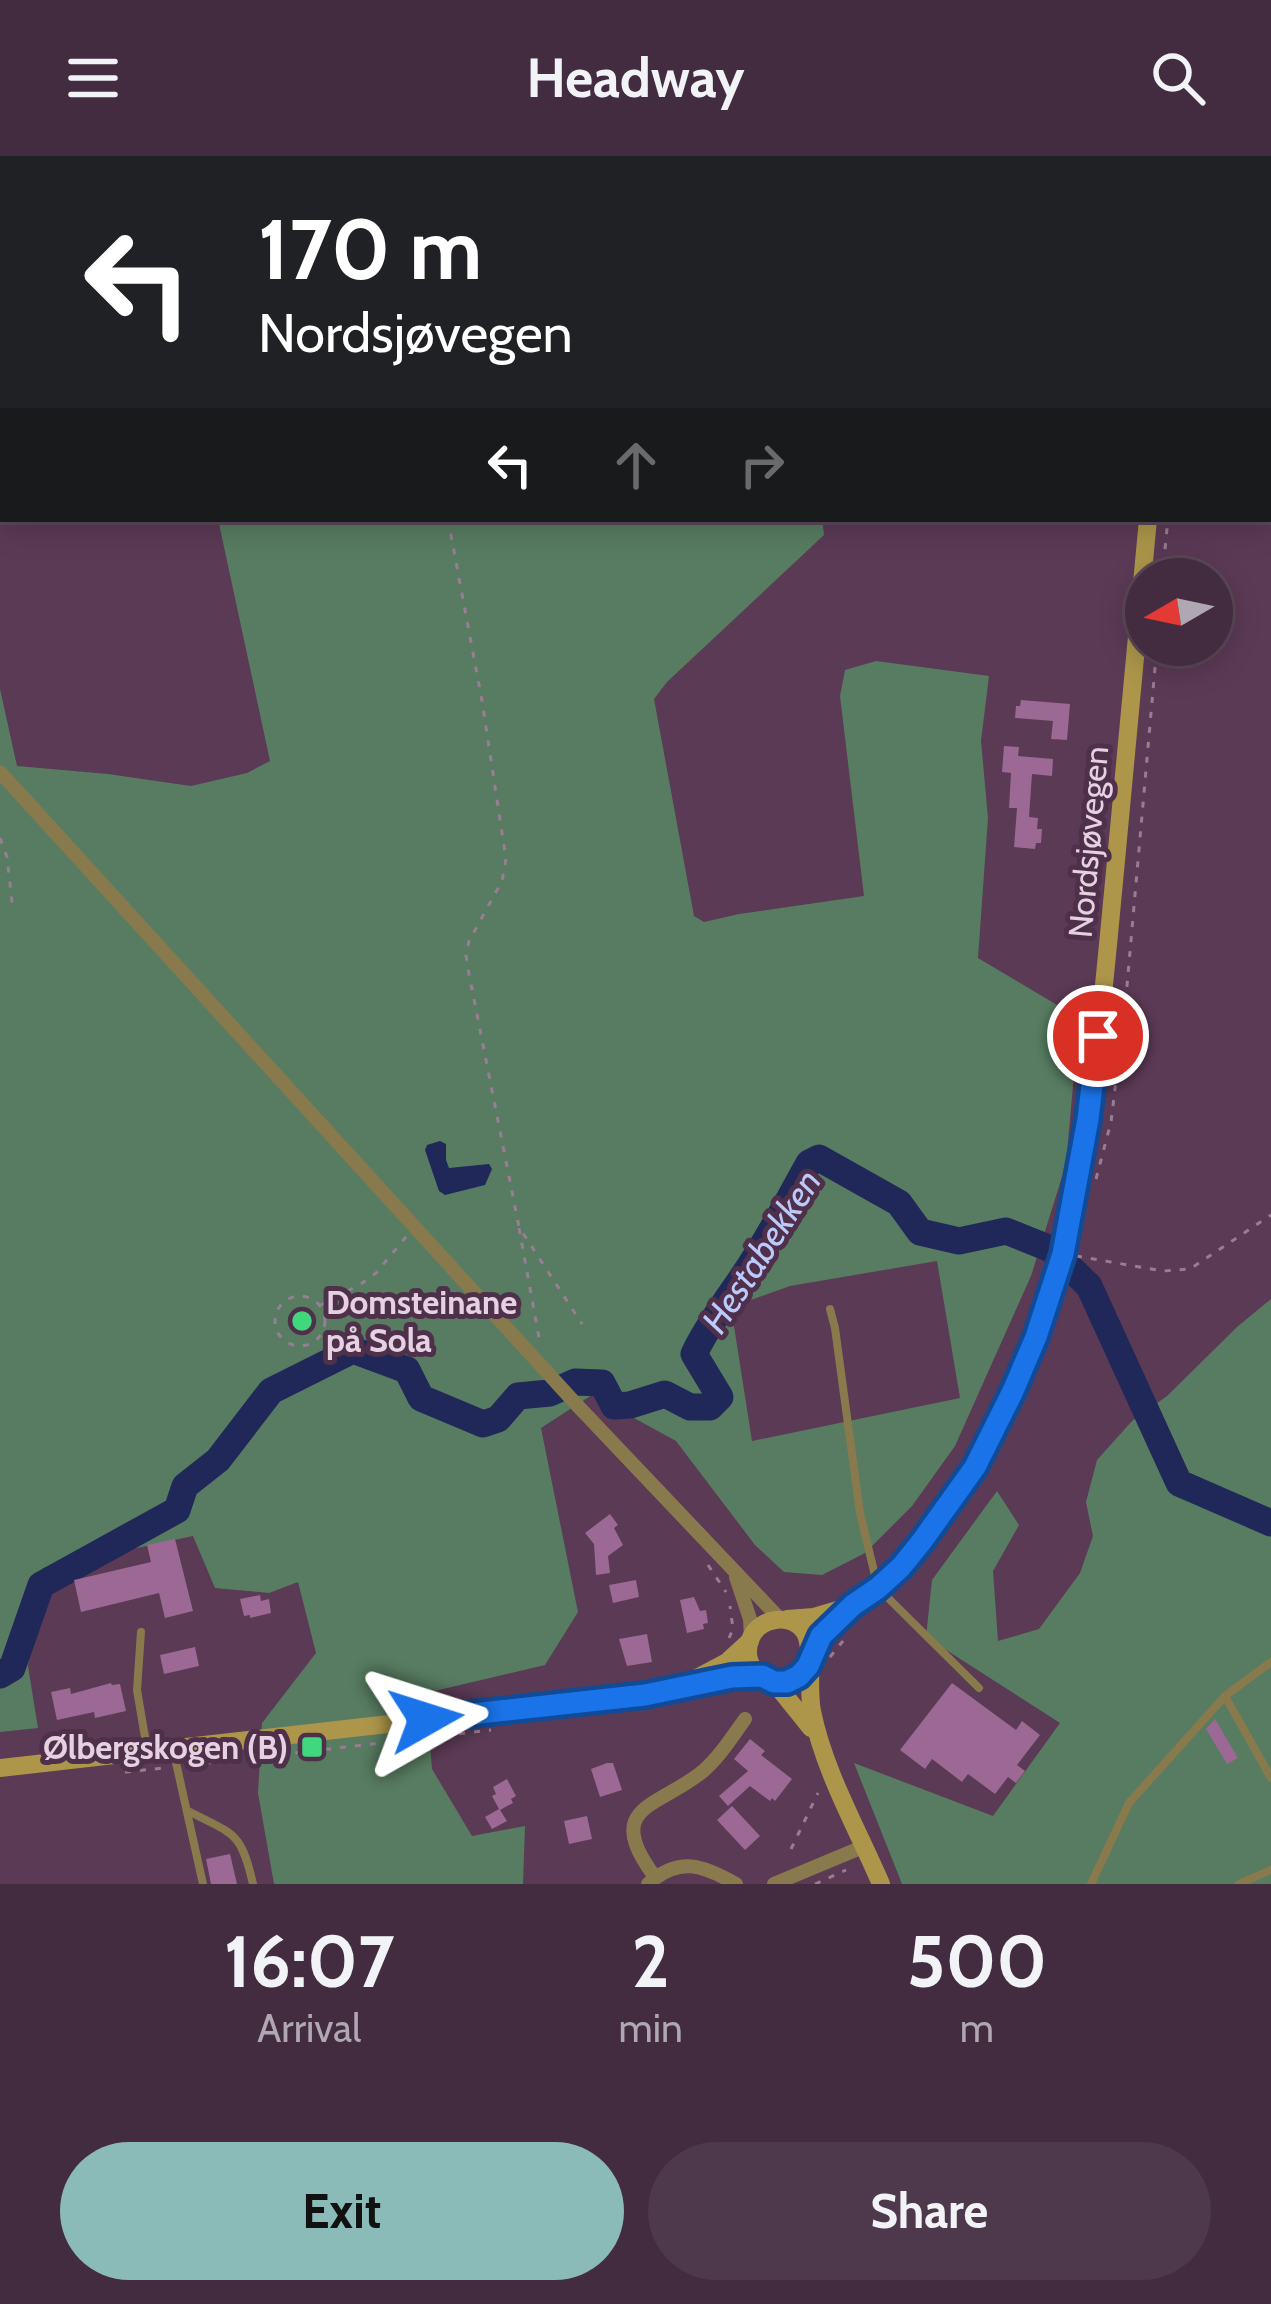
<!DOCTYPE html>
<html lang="en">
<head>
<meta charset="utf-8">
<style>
  :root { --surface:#442c40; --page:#4e384b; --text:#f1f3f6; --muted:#afa7b1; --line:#5c4859; --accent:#8bbbb9 }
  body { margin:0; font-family:Cabin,sans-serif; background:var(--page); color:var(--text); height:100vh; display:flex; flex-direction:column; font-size:45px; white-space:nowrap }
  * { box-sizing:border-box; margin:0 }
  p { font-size:39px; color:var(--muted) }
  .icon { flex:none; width:66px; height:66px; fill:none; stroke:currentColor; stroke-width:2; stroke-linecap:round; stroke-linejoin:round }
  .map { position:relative; height:1728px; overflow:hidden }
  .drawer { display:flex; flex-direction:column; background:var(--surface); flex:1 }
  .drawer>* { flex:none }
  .hud { position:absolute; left:0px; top:0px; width:1272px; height:366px; box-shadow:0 6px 30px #0003,0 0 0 3px var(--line); background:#202124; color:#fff; overflow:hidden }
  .needle { width:78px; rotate:261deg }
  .tools { position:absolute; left:1125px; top:402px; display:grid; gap:24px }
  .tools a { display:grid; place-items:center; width:108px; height:108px; border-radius:50%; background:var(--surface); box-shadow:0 6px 30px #0003,0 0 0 3px var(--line); font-size:60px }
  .pin { position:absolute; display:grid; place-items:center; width:102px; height:102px; color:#fff; margin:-51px; border:6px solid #fff; border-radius:50%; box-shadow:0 3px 12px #0007 }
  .me { position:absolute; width:132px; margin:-66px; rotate:84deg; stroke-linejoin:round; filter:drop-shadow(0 0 9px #0008) }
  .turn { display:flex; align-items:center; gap:42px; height:252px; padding:0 60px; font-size:54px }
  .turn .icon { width:156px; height:156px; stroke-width:2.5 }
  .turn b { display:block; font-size:84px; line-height:102px }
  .lanes { display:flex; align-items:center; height:114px; padding:0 60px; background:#0003; justify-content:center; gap:60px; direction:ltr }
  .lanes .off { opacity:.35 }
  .eta { display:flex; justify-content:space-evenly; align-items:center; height:204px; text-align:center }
  .eta b { font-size:72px; font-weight:800; line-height:84px }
  .button { display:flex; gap:24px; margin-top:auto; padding:24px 60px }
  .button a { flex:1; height:138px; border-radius:72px; background:var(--accent); color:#111; font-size:48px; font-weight:800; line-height:138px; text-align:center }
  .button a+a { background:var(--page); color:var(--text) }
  header { display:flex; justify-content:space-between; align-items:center; height:156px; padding:0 60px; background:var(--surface); font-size:54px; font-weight:800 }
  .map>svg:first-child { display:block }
  .green { fill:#577c61; fill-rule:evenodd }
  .water { fill:#1f2858 }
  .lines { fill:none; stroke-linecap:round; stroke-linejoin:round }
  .river { stroke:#1f2858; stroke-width:27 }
  .building { fill:#9b6993 }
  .path { stroke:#987d94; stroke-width:3; stroke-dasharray:6 9; stroke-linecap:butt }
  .lane { stroke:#897a4d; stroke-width:8 }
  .street { stroke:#897a4d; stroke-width:14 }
  .secondary { stroke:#ad964a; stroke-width:18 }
  .route-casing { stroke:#114b97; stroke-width:30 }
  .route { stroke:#1a73e8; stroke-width:21 }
  .poi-dot { fill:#41d77c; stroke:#4f304b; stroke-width:4.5 }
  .labels { text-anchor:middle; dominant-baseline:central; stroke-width:10; stroke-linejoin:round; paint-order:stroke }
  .street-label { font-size:33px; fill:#e5d1e1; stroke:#4f304b }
  .poi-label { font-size:33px; font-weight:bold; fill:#e5d1e1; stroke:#4f304b; text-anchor:start }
  .water-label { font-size:36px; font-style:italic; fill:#bccafb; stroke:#4f304b }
</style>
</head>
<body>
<header><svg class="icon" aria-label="menu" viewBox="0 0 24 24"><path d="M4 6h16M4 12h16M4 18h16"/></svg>Headway<svg class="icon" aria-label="search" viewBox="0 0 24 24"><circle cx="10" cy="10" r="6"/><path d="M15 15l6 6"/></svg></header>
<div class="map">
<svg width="1271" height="1728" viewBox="0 0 1271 1728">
  <rect width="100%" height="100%" fill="#5b3a56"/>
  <!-- green -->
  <g class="green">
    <polygon points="140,0 753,0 754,3 141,3"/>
    <path d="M218,363H822L824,379L667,526L654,543L694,760L704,766L739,758L864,740L840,540L845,514L876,505L989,520L981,585L988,662L978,802L1079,862L1066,1008L1031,1120L955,1290L912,1350L865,1397L822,1419L784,1416L755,1389L676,1285L592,1239L541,1272L578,1456L545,1509L426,1537L432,1613L472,1680L525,1670L523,1728H274L258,1637L262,1567L316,1497L298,1426L269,1437L215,1432L193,1380L43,1412L28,1510L38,1572L0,1576V533L17,610L108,618L191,630L247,617L270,605ZM937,1105L960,1242L752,1285L731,1151L790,1130Z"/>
    <polygon points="1271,1143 1271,1728 902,1728 854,1607 993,1660 1060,1567 926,1481 932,1424 997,1335 1019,1369 993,1415 998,1485 1039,1473 1080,1417 1093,1380 1086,1346 1097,1304 1132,1265 1167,1240 1237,1171"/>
  </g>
  <!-- water -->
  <polygon class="water" points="440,985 446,988 446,1004 449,1012 489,1008 492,1013 485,1029 445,1039 439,1035 425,994 427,989"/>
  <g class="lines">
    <!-- river -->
    <path class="river" d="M0,1519L12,1512L41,1429L177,1354L185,1330L218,1304L271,1235L353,1194L407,1214L421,1242L483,1268L498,1263L518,1240L550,1237L575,1226L602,1227L614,1250L630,1249L665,1238L690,1251H710L720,1241L694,1198C709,1166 732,1138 751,1108C772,1076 790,1041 809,1007L819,1002L899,1047L920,1076L959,1085L1006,1075L1051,1093L1089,1130L1179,1327L1271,1367"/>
  </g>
  <!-- building -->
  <g class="building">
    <polygon points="1021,544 1070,548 1067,584 1051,583 1053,565 1015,562 1016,550 1020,550"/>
    <polygon points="1004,590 1019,591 1018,600 1053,603 1052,620 1032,618 1029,661 1038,662 1037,673 1042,673 1041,687 1036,687 1035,693 1014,691 1017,652 1009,652 1011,617 1002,616"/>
    <polygon points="610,1358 618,1369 614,1372 623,1389 608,1400 610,1417 596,1419 594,1388 585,1377"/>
    <polygon points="175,1383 193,1455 165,1462 159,1437 81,1456 74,1424 151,1406 147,1389"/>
    <polygon points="636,1424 639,1441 613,1447 609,1429"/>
    <polygon points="260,1439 261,1445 269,1443 271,1457 250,1462 250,1459 244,1460 240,1443"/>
    <polygon points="694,1441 700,1455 706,1454 708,1467 703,1468 704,1473 687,1477 680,1444"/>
    <polygon points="647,1478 652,1506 627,1510 619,1483"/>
    <polygon points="195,1491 199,1510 164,1518 160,1499"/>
    <polygon points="111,1527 112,1529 120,1528 126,1555 95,1562 94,1556 57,1564 51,1536 70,1532 71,1538"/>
    <polygon points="952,1527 1016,1574 1022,1565 1040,1579 1017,1609 1025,1615 1016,1627 1008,1621 995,1638 968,1618 962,1626 932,1603 925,1613 900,1594"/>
    <polygon points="1215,1563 1238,1602 1227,1608 1206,1573"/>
    <polygon points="750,1583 765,1595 761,1599 792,1623 775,1645 772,1642 770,1645 750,1630 728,1650 719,1640 748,1615 734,1603"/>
    <polygon points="607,1607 613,1607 622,1634 600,1641 591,1613"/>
    <polygon points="507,1623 516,1640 511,1643 513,1647 500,1654 507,1665 492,1673 485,1661 499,1653 492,1640 496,1638 493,1631"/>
    <polygon points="732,1650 760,1680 745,1694 717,1664"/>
    <polygon points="587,1660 592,1683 569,1688 564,1665"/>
    <polygon points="230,1698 237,1728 211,1728 206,1703"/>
  </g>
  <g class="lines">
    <!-- path -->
    <g class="path">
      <polyline points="448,363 482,545 506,703 502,725 469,785 466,799 469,818 519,1071 582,1168"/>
      <polyline points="1162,423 1168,363"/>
      <polyline points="0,682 7,701 13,755"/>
      <polyline points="1096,1023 1111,966 1126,841 1157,489"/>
      <polyline points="519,1072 540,1187"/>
      <polyline points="1076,1100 1163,1115 1190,1113 1271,1059"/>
      <circle cx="300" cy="1165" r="25"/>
      <polyline points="321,1149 361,1128 376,1117 406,1081"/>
      <polyline points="708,1409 726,1436"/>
      <polyline points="729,1482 733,1473 730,1450"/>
      <polyline points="830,1501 843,1485"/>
      <polyline points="191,1609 491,1574"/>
      <polyline points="125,1616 164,1612"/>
      <polyline points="791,1693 818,1637"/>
      <polyline points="815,1728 846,1714"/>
    </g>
    <!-- lane -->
    <g class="lane">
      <polyline points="830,1153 835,1172 860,1357 878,1432 979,1532"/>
      <polyline points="141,1476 137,1534 147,1593"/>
      <polyline points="1225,1540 1271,1622"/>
      <polyline points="173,1593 203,1728"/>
      <path d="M190,1656C235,1679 241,1676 253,1728"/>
      <polyline points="1091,1728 1129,1647 1225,1540 1271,1506"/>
      <polyline points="1239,1728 1271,1714"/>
    </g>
    <!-- street -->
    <g class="street">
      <polyline points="0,616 576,1248 780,1463"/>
      <polyline points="736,1421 750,1463 751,1480"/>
      <path d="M655,1721C602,1650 657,1652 702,1616C719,1602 732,1581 745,1563"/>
      <path d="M648,1728C679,1700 703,1709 736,1728"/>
      <polyline points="774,1728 865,1690"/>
    </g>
    <!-- secondary -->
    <g class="secondary">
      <polyline points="1182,3 1182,0"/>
      <polyline points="787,1463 814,1461 848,1451"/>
      <path d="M811,1498C831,1462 866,1444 896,1416C921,1393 960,1337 977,1307C1013,1241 1046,1170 1063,1096C1092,975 1102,850 1114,726C1125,605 1137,484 1148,363"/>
      <path d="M808,1510C782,1540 738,1520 750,1484C757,1463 788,1456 803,1474C815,1487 807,1533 812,1555C824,1615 857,1672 881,1728"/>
      <polyline points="697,1522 727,1506 750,1485"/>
      <polyline points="774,1526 811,1572"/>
      <polyline points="0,1612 645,1539 732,1521 762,1520"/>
    </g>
  </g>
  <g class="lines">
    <!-- route casing -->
    <g class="route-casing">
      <polyline id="route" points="426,1563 645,1539 732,1521 762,1520 774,1526 787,1526 799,1520 808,1510 821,1480 853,1449 878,1432 901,1411 922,1385 975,1311 1013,1235 1036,1181 1063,1098 1088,963 1098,880"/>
    </g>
    <!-- route -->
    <use href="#route" class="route"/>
  </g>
  <!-- markers -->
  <g class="poi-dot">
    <circle cx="302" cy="1165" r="12"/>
    <rect x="300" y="1579" width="24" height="24" rx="6"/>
  </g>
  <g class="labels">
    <!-- street labels -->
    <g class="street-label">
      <text transform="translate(1088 686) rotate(-85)">Nordsjøvegen</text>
    </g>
    <!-- poi labels -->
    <g class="poi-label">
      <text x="326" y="1146">Domsteinane<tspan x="326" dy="38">på Sola</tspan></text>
      <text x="288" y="1591" text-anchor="end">Ølbergskogen (B)</text>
    </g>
    <!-- water labels -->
    <g class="water-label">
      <text transform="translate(761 1095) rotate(-57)">Hestabekken</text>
    </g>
  </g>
</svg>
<div class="tools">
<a><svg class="needle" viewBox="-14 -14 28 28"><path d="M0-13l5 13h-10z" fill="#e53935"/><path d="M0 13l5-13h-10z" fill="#afa7b1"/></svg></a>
</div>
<div class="pin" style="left:1098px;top:880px;background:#d93025"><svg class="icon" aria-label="arrive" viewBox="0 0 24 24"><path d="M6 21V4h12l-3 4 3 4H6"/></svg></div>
<svg class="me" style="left:426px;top:1563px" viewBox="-20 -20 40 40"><path d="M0-17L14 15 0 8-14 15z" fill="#1a73e8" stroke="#fff" stroke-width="4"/></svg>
<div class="hud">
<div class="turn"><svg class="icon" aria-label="left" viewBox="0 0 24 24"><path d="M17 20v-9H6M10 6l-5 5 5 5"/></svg><div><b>170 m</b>Nordsjøvegen</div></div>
<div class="lanes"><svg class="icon" aria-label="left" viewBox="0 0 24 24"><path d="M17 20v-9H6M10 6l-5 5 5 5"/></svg><svg class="icon off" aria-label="ahead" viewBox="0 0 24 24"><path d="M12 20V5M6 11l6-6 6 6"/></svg><svg class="icon off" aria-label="right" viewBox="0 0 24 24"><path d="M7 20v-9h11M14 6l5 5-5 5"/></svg></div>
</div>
</div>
<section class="drawer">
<div class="eta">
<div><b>16:07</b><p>Arrival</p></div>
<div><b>2</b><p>min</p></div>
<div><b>500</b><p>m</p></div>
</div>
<div class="button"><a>Exit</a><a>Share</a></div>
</section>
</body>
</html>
